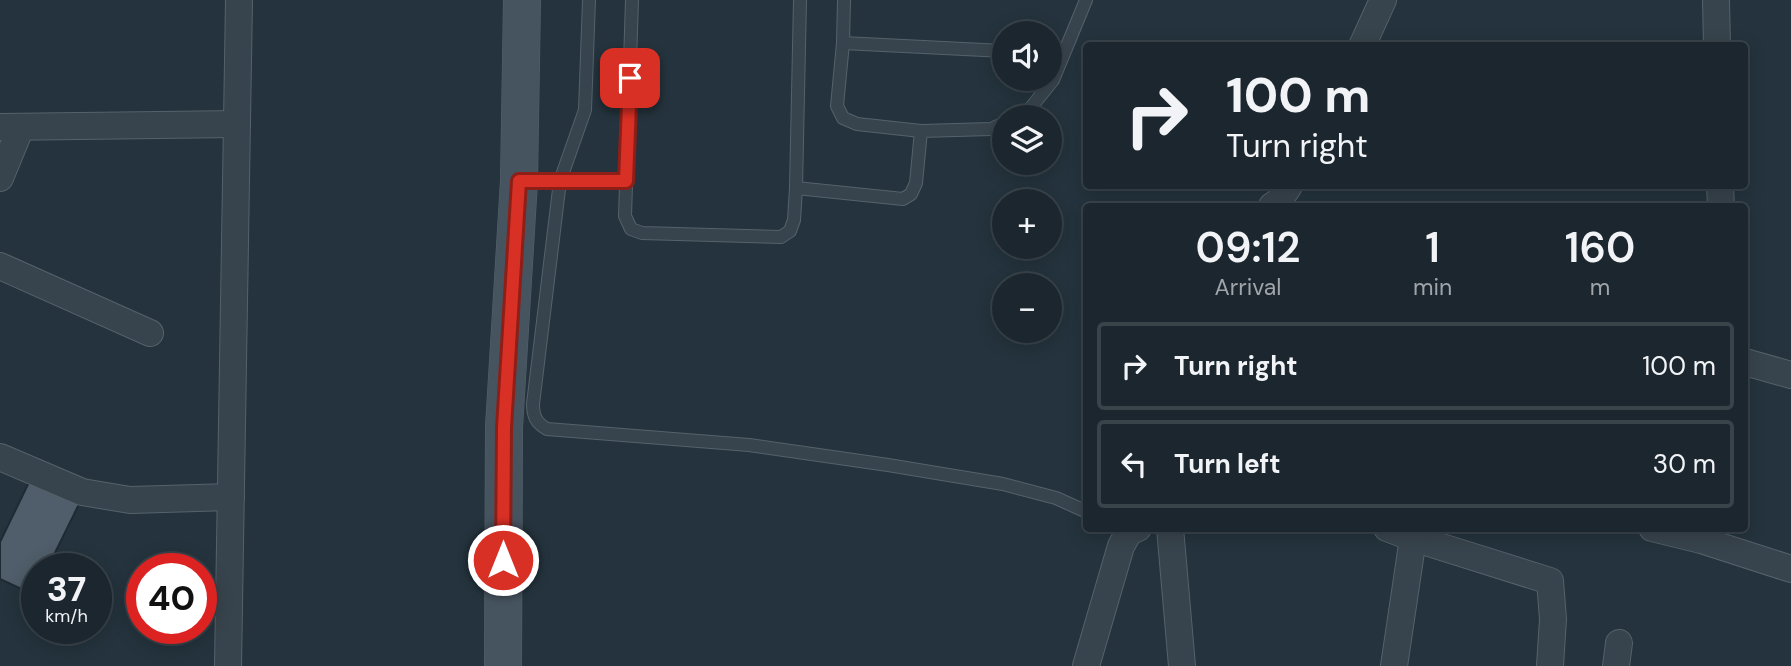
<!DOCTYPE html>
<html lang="en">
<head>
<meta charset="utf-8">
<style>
  :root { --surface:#1b262e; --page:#242e36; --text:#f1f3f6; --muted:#a0a5aa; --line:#39434a }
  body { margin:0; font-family:"DM Sans",sans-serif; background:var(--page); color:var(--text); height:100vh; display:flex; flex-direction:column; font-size:26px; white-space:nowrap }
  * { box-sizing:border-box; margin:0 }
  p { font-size:23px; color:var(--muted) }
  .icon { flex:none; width:38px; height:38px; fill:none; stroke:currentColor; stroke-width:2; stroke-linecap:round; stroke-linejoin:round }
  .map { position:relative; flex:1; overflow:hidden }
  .details { position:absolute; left:1083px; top:203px; width:665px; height:329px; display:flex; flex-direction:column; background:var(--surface); border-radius:7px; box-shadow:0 4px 18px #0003,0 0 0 2px var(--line) }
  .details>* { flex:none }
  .banner { position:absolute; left:1083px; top:42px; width:665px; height:147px; border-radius:7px; box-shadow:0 4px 18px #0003,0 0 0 2px var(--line); background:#1b262e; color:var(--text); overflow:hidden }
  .controls { position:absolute; left:992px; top:21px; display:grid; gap:14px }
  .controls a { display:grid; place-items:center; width:70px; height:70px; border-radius:50%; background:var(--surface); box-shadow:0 4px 18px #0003,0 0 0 2px var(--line); font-size:35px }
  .speed { position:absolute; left:21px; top:553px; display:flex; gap:14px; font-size:35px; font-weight:700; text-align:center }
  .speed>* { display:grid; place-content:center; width:91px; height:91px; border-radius:50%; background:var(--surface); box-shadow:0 4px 18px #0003,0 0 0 2px var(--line); line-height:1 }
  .speed small { font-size:18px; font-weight:400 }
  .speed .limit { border:10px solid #d22; background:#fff; color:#111 }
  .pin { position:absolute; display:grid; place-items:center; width:60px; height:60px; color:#fff; margin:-30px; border-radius:14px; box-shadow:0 4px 10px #0006 }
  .me { position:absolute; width:77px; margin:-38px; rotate:0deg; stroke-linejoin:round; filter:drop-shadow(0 0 5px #0008) }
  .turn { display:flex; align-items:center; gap:24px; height:147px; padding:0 28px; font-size:32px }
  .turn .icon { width:91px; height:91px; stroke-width:2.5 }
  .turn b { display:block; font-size:49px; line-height:60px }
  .eta { display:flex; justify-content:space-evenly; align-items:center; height:119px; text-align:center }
  .eta b { font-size:42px; font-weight:600; line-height:49px }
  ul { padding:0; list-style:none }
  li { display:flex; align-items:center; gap:21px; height:88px; margin:0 14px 10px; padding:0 14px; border:4px solid var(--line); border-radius:7px }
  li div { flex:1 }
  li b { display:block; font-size:26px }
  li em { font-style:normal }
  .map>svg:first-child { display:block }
  .building { fill:#4f5e6a; stroke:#1f2b34; stroke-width:2 }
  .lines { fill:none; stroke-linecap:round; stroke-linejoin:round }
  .lane-casing { stroke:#56626b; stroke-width:14 }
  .street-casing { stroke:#56626b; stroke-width:28 }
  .secondary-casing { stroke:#56626b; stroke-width:38 }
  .lane { stroke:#38444d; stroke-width:12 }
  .street { stroke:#38444d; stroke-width:26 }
  .secondary { stroke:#465460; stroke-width:37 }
  .route-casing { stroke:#8d1f18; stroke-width:18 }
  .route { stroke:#d93025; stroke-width:12 }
</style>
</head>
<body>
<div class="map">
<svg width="1791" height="666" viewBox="0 0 1791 666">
  <rect width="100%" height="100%" fill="#24333d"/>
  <!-- building -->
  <polygon class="building" points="34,472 83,496 47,569 37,569 37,589 34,595 0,579 0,542"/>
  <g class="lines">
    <!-- lane casing -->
    <g class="lane-casing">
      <g id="lane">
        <polyline points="632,0 625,216 631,229 642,233 781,237 790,231 794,220 796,188 800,0"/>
        <polyline points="844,0 843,43 837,106 843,118 857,124 921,131"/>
        <polyline points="843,43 1004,51"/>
        <polyline points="1019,117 1025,115 1053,80 1086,0"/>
        <polyline points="523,181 560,181 585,110 589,0"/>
        <path d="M626,181H560L533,404C533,416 536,423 547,429L749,445L888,465L1003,484L1056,498L1087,512"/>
        <polyline points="796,188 903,199 911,194 916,183 921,131 991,129 1004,123"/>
      </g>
    </g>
    <!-- street casing -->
    <g class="street-casing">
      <g id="street">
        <polyline points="1716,0 1717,46"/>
        <polyline points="1362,46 1383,0"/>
        <polyline points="0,127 237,124"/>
        <polyline points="0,178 21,127"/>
        <polyline points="1720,186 1721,206"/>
        <polyline points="1272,206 1278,202 1289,186"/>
        <polyline points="0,266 150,333"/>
        <polyline points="1745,362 1791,375"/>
        <polyline points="0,457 82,492 130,500 231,497"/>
        <polyline points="1170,528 1182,666"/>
        <polyline points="1387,528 1413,538 1550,581 1553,619 1550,666"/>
        <polyline points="1652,528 1701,540 1791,569"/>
        <polyline points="228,666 239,0"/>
        <polyline points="1086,666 1121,546 1129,532 1138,528"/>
        <polyline points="1394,666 1413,538"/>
        <polyline points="1616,666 1619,643"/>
      </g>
    </g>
    <!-- secondary casing -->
    <g class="secondary-casing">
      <polyline id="secondary" points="503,666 504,427 519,181 522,0"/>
    </g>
    <!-- lane -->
    <use href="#lane" class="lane"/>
    <!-- street -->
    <use href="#street" class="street"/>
    <!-- secondary -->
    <use href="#secondary" class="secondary"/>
  </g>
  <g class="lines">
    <!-- route casing -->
    <g class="route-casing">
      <polyline id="route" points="503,560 504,428 519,181 626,181 630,78"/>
    </g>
    <!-- route -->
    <use href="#route" class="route"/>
  </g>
</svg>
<div class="controls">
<a><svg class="icon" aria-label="sound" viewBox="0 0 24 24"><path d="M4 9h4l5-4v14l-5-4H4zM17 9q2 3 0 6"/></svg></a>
<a><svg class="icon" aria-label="layers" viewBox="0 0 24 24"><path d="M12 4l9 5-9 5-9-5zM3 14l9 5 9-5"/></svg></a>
<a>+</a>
<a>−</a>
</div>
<div class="speed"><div>37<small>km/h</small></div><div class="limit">40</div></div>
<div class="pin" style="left:630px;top:78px;background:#d93025"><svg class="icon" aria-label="arrive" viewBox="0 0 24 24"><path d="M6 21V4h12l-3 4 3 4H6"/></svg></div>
<svg class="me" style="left:503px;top:560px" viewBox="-20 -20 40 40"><circle r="17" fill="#d93025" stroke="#fff" stroke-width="3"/><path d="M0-11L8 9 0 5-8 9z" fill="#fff"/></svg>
<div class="banner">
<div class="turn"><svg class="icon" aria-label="right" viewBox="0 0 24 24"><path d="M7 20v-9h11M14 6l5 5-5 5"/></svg><div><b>100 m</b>Turn right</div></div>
</div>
<section class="details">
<div class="eta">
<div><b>09:12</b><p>Arrival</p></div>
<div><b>1</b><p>min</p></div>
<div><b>160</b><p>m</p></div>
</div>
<ul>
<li><svg class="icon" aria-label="right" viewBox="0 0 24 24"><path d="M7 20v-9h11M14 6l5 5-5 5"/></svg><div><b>Turn right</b></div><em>100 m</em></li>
<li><svg class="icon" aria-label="left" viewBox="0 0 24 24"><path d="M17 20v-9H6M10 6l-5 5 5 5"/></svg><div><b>Turn left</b></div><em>30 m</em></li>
</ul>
</section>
</div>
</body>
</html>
